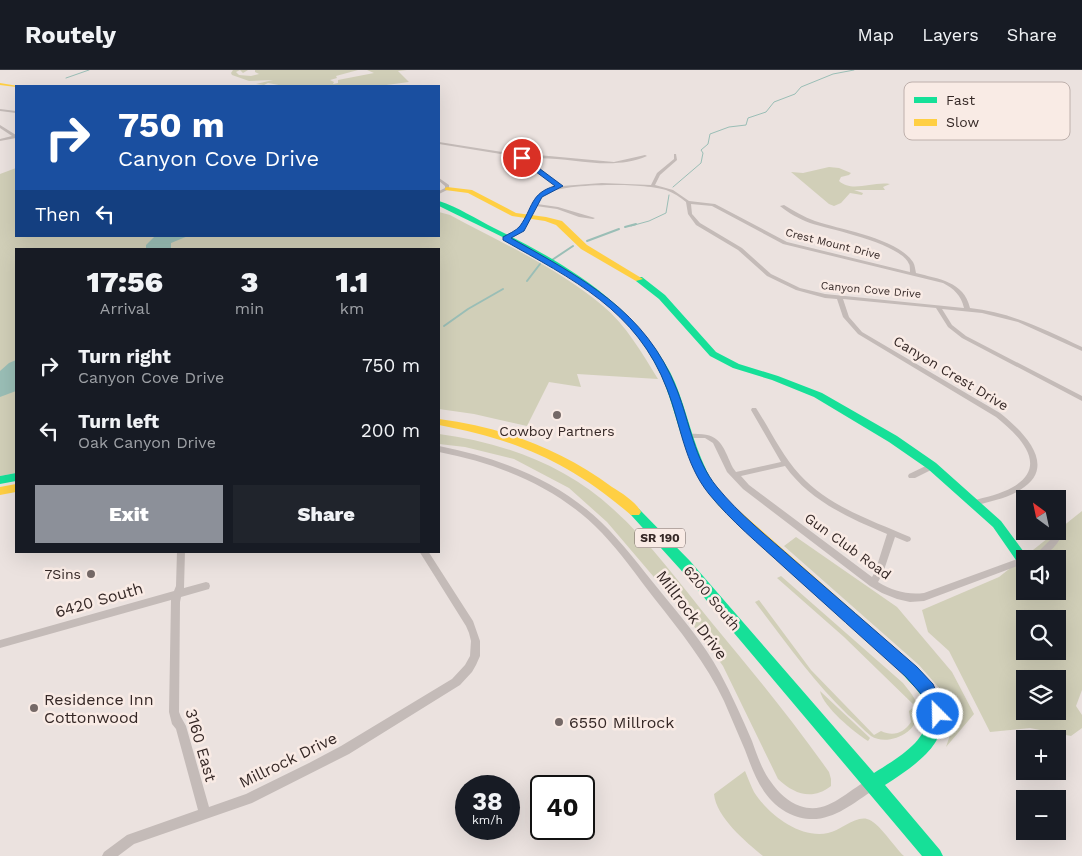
<!DOCTYPE html>
<html lang="en">
<head>
<meta charset="utf-8">
<style>
  :root { --surface:#171b24; --page:#20242c; --text:#f1f3f6; --muted:#9ea1a6; --line:#363941; --accent:#8c9099 }
  body { margin:0; font-family:"Work Sans",sans-serif; background:var(--page); color:var(--text); height:100vh; display:flex; flex-direction:column; font-size:19px; white-space:nowrap }
  * { box-sizing:border-box; margin:0 }
  p { font-size:16px; color:var(--muted) }
  .icon { flex:none; width:28px; height:28px; fill:none; stroke:currentColor; stroke-width:2; stroke-linecap:round; stroke-linejoin:round }
  .map { position:relative; flex:1; overflow:hidden }
  .side { position:absolute; left:15px; top:178px; width:425px; height:305px; display:flex; flex-direction:column; background:var(--surface); border-radius:0px; box-shadow:0 5px 20px #0002 }
  .side>* { flex:none }
  .top-card { position:absolute; left:15px; top:15px; width:425px; height:152px; border-radius:0px; box-shadow:0 5px 20px #0002; background:#1a4fa0; color:#fff; overflow:hidden }
  .needle { width:32px; rotate:327deg }
  .buttons { position:absolute; left:1016px; top:420px; display:grid; gap:10px }
  .buttons a { display:grid; place-items:center; width:50px; height:50px; border-radius:0px; background:var(--surface); box-shadow:0 5px 20px #0002; font-size:25px }
  .speed { position:absolute; left:455px; top:705px; display:flex; gap:10px; font-size:25px; font-weight:700; text-align:center }
  .speed>* { display:grid; place-content:center; width:65px; height:65px; border-radius:50%; background:var(--surface); box-shadow:0 5px 20px #0002; line-height:1 }
  .speed small { font-size:12px; font-weight:400 }
  .speed .limit { border:2px solid #111; border-radius:8px; background:#fff; color:#111 }
  .pin { position:absolute; display:grid; place-items:center; width:42px; height:42px; color:#fff; margin:-21px; border:2px solid #fff; border-radius:50%; box-shadow:0 1px 5px #0007 }
  .me { position:absolute; width:55px; margin:-28px; rotate:337deg; stroke-linejoin:round; filter:drop-shadow(0 0 4px #0008) }
  .turn { display:flex; align-items:center; gap:18px; height:105px; padding:0 20px; font-size:22px }
  .turn .icon { width:65px; height:65px; stroke-width:2.5 }
  .turn b { display:block; font-size:35px; line-height:42px }
  .then { display:flex; align-items:center; height:48px; padding:0 20px; background:#0003; gap:10px; font-size:19px }
  .eta { display:flex; justify-content:space-evenly; align-items:center; height:85px; text-align:center }
  .eta b { font-size:30px; font-weight:800; line-height:35px }
  .primary-button { display:flex; gap:10px; margin-top:auto; padding:10px 20px }
  .primary-button a { flex:1; height:58px; border-radius:0px; background:var(--accent); color:#fff; font-size:20px; font-weight:800; line-height:58px; text-align:center }
  .primary-button a+a { background:var(--page); color:var(--text) }
  ul { padding:0; list-style:none }
  li { display:flex; align-items:center; gap:15px; height:65px; padding:0 20px }
  li div { flex:1 }
  li b { display:block; font-size:19px }
  li em { font-style:normal }
  header { display:flex; align-items:center; gap:30px; box-sizing:border-box; height:70px; padding:0 25px; background:var(--surface); border-bottom:1px solid var(--line) }
  header strong { font-size:24px }
  nav { display:flex; gap:28px; margin-inline-start:auto; font-size:18px }
  .map>svg:first-child { display:block }
  .green { fill:#d1cfb8; fill-rule:evenodd }
  .water { fill:#9abeb6 }
  .lines { fill:none; stroke-linecap:round; stroke-linejoin:round }
  .stream-far1 { stroke:#9abeb6; stroke-width:1 }
  .stream { stroke:#9abeb6; stroke-width:2 }
  .street { fill:#c4bbb8; fill-rule:evenodd }
  .fast { fill:#16e098; fill-rule:evenodd }
  .slow { fill:#ffcf43; fill-rule:evenodd }
  .route { fill:#1a73e8; stroke:#114b97 }
  .poi-dot { fill:#756967; stroke:#f9ebe5; stroke-width:2 }
  .labels { text-anchor:middle; dominant-baseline:central; stroke-width:5; stroke-linejoin:round; paint-order:stroke }
  .far-street-label { font-size:11px; fill:#352826; stroke:#f9ebe5 }
  .shield { fill:#f9ebe5; stroke:#70625f; stroke-width:1 }
  .shield-label { font-size:12px; font-weight:bold; fill:#352826 }
  .street-label { font-size:14px; fill:#352826; stroke:#f9ebe5 }
  .poi-label { font-size:14px; fill:#352826; stroke:#f9ebe5 }
  .near-street-label { font-size:16px; fill:#352826; stroke:#f9ebe5 }
  .near-poi-label { font-size:16px; fill:#352826; stroke:#f9ebe5; text-anchor:start }
  .key { fill:#f9ebe5; stroke:#beb0ac; stroke-width:1 }
  .key-label { font-size:14px; fill:#352826 }
</style>
</head>
<body>
<header>
<strong>Routely</strong>
<nav><a>Map</a><a>Layers</a><a>Share</a></nav>
</header>
<div class="map">
<svg width="1082" height="786" viewBox="0 0 1082 786">
  <rect width="100%" height="100%" fill="#ebe2df"/>
  <!-- green -->
  <g class="green">
    <polygon points="227,0 248,0 243,3 240,0 236,2 239,5 251,6 259,4 255,2 255,0 358,0 336,6 337,8 330,10 334,12 333,14 338,13 338,10 374,3 367,0 407,0 398,1 409,12 379,16 284,16 268,13 264,15 256,14 273,10 249,11 232,5 231,3 233,0"/>
    <path d="M829,97L839,98L851,103L849,105L841,107L839,111C852,123 873,111 890,114L883,117L885,120H854L863,123L862,125L850,123L841,133L834,136L829,134L791,102L803,103Z"/>
    <path d="M16,98V166H439V142L450,145C502,173 558,198 603,236C626,255 642,283 658,309L577,304L581,317L549,312L527,356L474,344L439,339V179H16V403L0,406V104Z"/>
    <path d="M439,364C501,372 566,395 613,439C650,472 681,515 712,553C753,602 792,650 829,702L831,709V716C812,731 794,724 778,709L723,596L682,540L607,452L569,418L514,389L465,377L439,374Z"/>
    <path d="M1082,441V620L1076,636L1082,645V658L1071,666L1030,658L990,662L949,581L928,562L922,540L999,507ZM1025,489H1058V521H1025ZM1025,549H1058V581H1025ZM1025,609H1058V641H1025Z"/>
    <polygon points="796,467 897,537 952,602 974,644 946,677 950,665 951,649 940,619 919,595 784,476"/>
    <path d="M781,506L903,613C909,621 917,629 918,639C921,662 888,677 871,666C863,660 856,651 848,645C813,611 785,571 755,532L759,530L811,600L874,665L881,661C893,667 904,663 911,652L909,641L915,636L844,567L777,508Z"/>
    <path d="M820,621L870,668L868,671C854,662 823,637 820,621Z"/>
    <path d="M745,701C748,708 751,716 754,722C768,744 800,769 828,763C840,761 855,746 867,749C879,752 894,777 904,786H763C746,772 716,747 714,724Z"/>
  </g>
  <!-- water -->
  <g class="water">
    <polygon points="155,166 188,166 171,173 171,179 146,179 146,175"/>
    <polygon points="16,290 16,321 0,327 0,301 9,293"/>
  </g>
  <g class="lines">
    <!-- stream-far1 -->
    <g class="stream-far1">
      <polyline points="66,8 89,0"/>
      <polyline points="673,117 701,93 703,83 701,80 708,74 710,64 729,57 746,55 748,48 766,42 774,32 795,24 801,17 833,4 854,0"/>
      <polyline points="631,156 649,151 666,143 669,125"/>
    </g>
    <!-- stream -->
    <g class="stream">
      <polyline points="625,157 636,154"/>
      <polyline points="587,171 619,159"/>
      <polyline points="552,190 573,176"/>
      <polyline points="527,211 540,194"/>
      <polyline points="444,256 468,239 503,219"/>
    </g>
    <!-- street -->
    <g class="street">
      <polygon points="0,39 16,41 16,43 0,41"/>
      <polygon points="0,55 16,65 16,68 0,71 0,69 12,66 0,58"/>
      <path d="M439,72L514,84L521,87L538,85L614,92L645,85L647,86C608,103 565,84 525,89L562,116L602,113L651,115L657,103L674,89V84H676L677,90L660,105L655,115L673,120L689,131L715,134L787,172L910,202C910,201 910,195 909,194C900,173 832,160 810,153C800,149 788,143 780,136L784,135C794,141 804,147 815,151C841,160 897,168 913,192C915,195 915,199 916,203C938,209 964,211 970,238C1010,242 1046,260 1082,277V281L1018,252L982,243L942,239L952,255L966,266L1082,326V331L962,268L948,257L936,238L843,229L849,247L862,262L1000,343C1024,362 1059,397 1020,420C1006,429 990,431 975,436L972,435L971,433L972,431C986,427 1001,424 1013,417C1051,395 1017,364 996,347L858,264L843,247L837,229L825,228L796,220L767,206L738,180L696,155L688,144L686,132C680,127 674,123 666,120C646,113 561,112 544,125C541,127 539,130 537,134L558,137L595,148L593,149L579,147L557,139L536,136C529,152 523,168 503,169V167C529,158 524,144 538,125L541,122L558,117L527,93L513,86L439,74ZM691,134L712,136L783,174L943,213C954,219 961,225 964,238L825,224L800,218L771,204L742,178L700,153L692,144Z"/>
      <polygon points="439,108 449,115 449,119 439,124 439,121 445,118 445,116 439,111"/>
      <path d="M752,338H756C771,361 782,386 800,405C828,436 873,451 910,467L911,469L910,471L907,472L895,467L883,503L878,512C893,521 907,525 924,523L1039,481L1053,467L1056,466L1059,467L1060,469C1051,483 1042,489 1025,489V493L924,531L910,532L897,529L882,523L870,516L743,419L727,402L713,373L705,368H686L682,366C687,363 692,364 698,364C722,364 724,380 733,398L736,402L781,392L751,340ZM785,396C810,431 849,448 887,464L875,502L872,507L749,415L741,406Z"/>
      <path d="M439,376C499,388 556,409 601,452C623,473 641,498 660,521C681,547 704,573 720,603C732,625 742,648 752,671C757,685 762,700 771,712C778,722 788,732 800,736C829,746 847,719 871,709L875,711L877,715L875,719C846,738 822,761 786,742C762,728 754,704 745,680C738,664 731,647 724,631C706,593 680,561 654,528C637,506 621,483 602,463C558,417 500,394 439,382Z"/>
      <polygon points="932,393 936,396 935,398 915,408 909,408 908,406 909,404"/>
      <polygon points="177,481 185,481 184,518 206,512 209,513 210,516 209,519 181,527 180,532 179,642 181,647 186,656 209,737 246,724 309,693 341,676 452,609 465,595 470,586 471,571 469,563 466,556 419,481 428,481 473,551 480,571 480,586 476,595 472,602 460,615 349,684 252,733 134,774 118,786 102,786 104,782 127,765 198,740 176,659 172,654 169,642 171,530 0,578 0,570 174,521 176,516"/>
    </g>
    <!-- fast -->
    <g class="fast">
      <path d="M439,131C458,137 476,149 494,158C563,192 632,232 670,302C684,329 689,360 701,388C705,397 709,407 715,415C720,421 725,426 729,433L727,436H719C707,421 697,406 690,388C678,361 673,332 661,305C621,217 520,176 439,136Z"/>
      <polygon points="636,207 642,207 665,225 716,282 739,294 778,306 822,323 897,366 936,393 1001,451 1029,489 1025,489 1025,494 1018,493 993,457 928,399 889,372 814,327 772,310 733,298 710,286 659,229 636,211"/>
      <polygon points="16,403 16,411 0,414 0,406"/>
      <path d="M635,437L639,439L690,491L874,703C902,685 944,663 920,624C914,614 903,608 899,597L901,592L906,590C918,595 928,609 935,620C961,666 919,693 885,715L940,780L943,786H922L680,499L631,445L629,442L631,439Z"/>
    </g>
    <!-- slow -->
    <g class="slow">
      <polygon points="0,13 18,16 16,17 0,15"/>
      <polygon points="447,117 472,120 516,143 546,147 562,151 587,175 643,209 636,211 581,179 556,155 545,151 512,146 468,123 445,120 445,118"/>
      <path d="M439,349C502,357 560,379 612,417C622,423 636,432 641,442L639,445H631C569,392 518,370 439,355Z"/>
      <polygon points="16,414 16,422 0,425 0,417"/>
      <polygon points="723,428 727,430 911,592 913,597 911,602 906,604 901,602 742,458 719,436 717,433 719,430"/>
    </g>
  </g>
  <!-- route -->
  <path class="route" d="M520,87H524L563,116L542,127L524,161L511,168C581,208 646,240 677,320C690,353 694,389 717,417C739,444 768,467 794,490C835,526 876,561 917,597L933,614L946,644L944,650L938,652L933,650L922,625L906,607C866,571 825,534 785,498C759,474 731,451 709,424C684,393 681,355 667,319C637,240 572,209 503,170V167C508,164 516,161 520,156C533,138 530,123 555,116L520,90Z"/>
  <!-- markers -->
  <g class="poi-dot">
    <circle cx="557" cy="345" r="5"/>
    <circle cx="91" cy="504" r="5"/>
    <circle cx="34" cy="638" r="5"/>
    <circle cx="559" cy="652" r="5"/>
  </g>
  <g class="labels">
    <!-- far-street labels -->
    <g class="far-street-label">
      <text transform="translate(833 174) rotate(14)">Crest Mount Drive</text>
      <text transform="translate(871 220) rotate(5)">Canyon Cove Drive</text>
    </g>
    <!-- shield labels -->
    <rect class="shield" x="635" y="458.5" width="50" height="19" rx="4"/>
    <g class="shield-label">
      <text x="660" y="468">SR 190</text>
    </g>
    <!-- street labels -->
    <g class="street-label">
      <text transform="translate(951 303) rotate(31)">Canyon Crest Drive</text>
      <text transform="translate(848 476) rotate(36)">Gun Club Road</text>
      <text transform="translate(712 528) rotate(50)">6200 South</text>
    </g>
    <!-- poi labels -->
    <g class="poi-label">
      <text x="557" y="361">Cowboy Partners</text>
      <text x="81" y="504" text-anchor="end">7Sins</text>
    </g>
    <!-- near-street labels -->
    <g class="near-street-label">
      <text transform="translate(99 530) rotate(-16)">6420 South</text>
      <text transform="translate(692 545) rotate(53)">Millrock Drive</text>
      <text transform="translate(201 675) rotate(74)">3160 East</text>
      <text transform="translate(288 690) rotate(-26)">Millrock Drive</text>
    </g>
    <!-- near-poi labels -->
    <g class="near-poi-label">
      <text x="44" y="629">Residence Inn<tspan x="44" dy="18">Cottonwood</tspan></text>
      <text x="569" y="652">6550 Millrock</text>
    </g>
  </g>
  <!-- legend -->
  <rect x="904" y="12" width="166" height="58" rx="8" class="key"/>
  <rect x="914" y="27" width="23" height="6" fill="#16e098"/>
  <rect x="914" y="49" width="23" height="7" fill="#ffcf43"/>
  <g class="key-label">
    <text x="946" y="35">Fast</text>
    <text x="946" y="57">Slow</text>
  </g>
</svg>
<div class="buttons">
<a><svg class="needle" viewBox="-14 -14 28 28"><path d="M0-13l5 13h-10z" fill="#e53935"/><path d="M0 13l5-13h-10z" fill="#9ea1a6"/></svg></a>
<a><svg class="icon" aria-label="sound" viewBox="0 0 24 24"><path d="M4 9h4l5-4v14l-5-4H4zM17 9q2 3 0 6"/></svg></a>
<a><svg class="icon" aria-label="search" viewBox="0 0 24 24"><circle cx="10" cy="10" r="6"/><path d="M15 15l6 6"/></svg></a>
<a><svg class="icon" aria-label="layers" viewBox="0 0 24 24"><path d="M12 4l9 5-9 5-9-5zM3 14l9 5 9-5"/></svg></a>
<a>+</a>
<a>−</a>
</div>
<div class="speed"><div>38<small>km/h</small></div><div class="limit">40</div></div>
<div class="pin" style="left:522px;top:88px;background:#d93025"><svg class="icon" aria-label="arrive" viewBox="0 0 24 24"><path d="M6 21V4h12l-3 4 3 4H6"/></svg></div>
<svg class="me" style="left:938px;top:644px" viewBox="-20 -20 40 40"><circle r="17" fill="#1a73e8" stroke="#fff" stroke-width="3"/><path d="M0-11L8 9 0 5-8 9z" fill="#fff"/></svg>
<div class="top-card">
<div class="turn"><svg class="icon" aria-label="right" viewBox="0 0 24 24"><path d="M7 20v-9h11M14 6l5 5-5 5"/></svg><div><b>750 m</b>Canyon Cove Drive</div></div>
<div class="then">Then<svg class="icon" aria-label="left" viewBox="0 0 24 24"><path d="M17 20v-9H6M10 6l-5 5 5 5"/></svg></div>
</div>
<section class="side">
<div class="eta">
<div><b>17:56</b><p>Arrival</p></div>
<div><b>3</b><p>min</p></div>
<div><b>1.1</b><p>km</p></div>
</div>
<ul>
<li><svg class="icon" aria-label="right" viewBox="0 0 24 24"><path d="M7 20v-9h11M14 6l5 5-5 5"/></svg><div><b>Turn right</b><p>Canyon Cove Drive</p></div><em>750 m</em></li>
<li><svg class="icon" aria-label="left" viewBox="0 0 24 24"><path d="M17 20v-9H6M10 6l-5 5 5 5"/></svg><div><b>Turn left</b><p>Oak Canyon Drive</p></div><em>200 m</em></li>
</ul>
<div class="primary-button"><a>Exit</a><a>Share</a></div>
</section>
</div>
</body>
</html>
